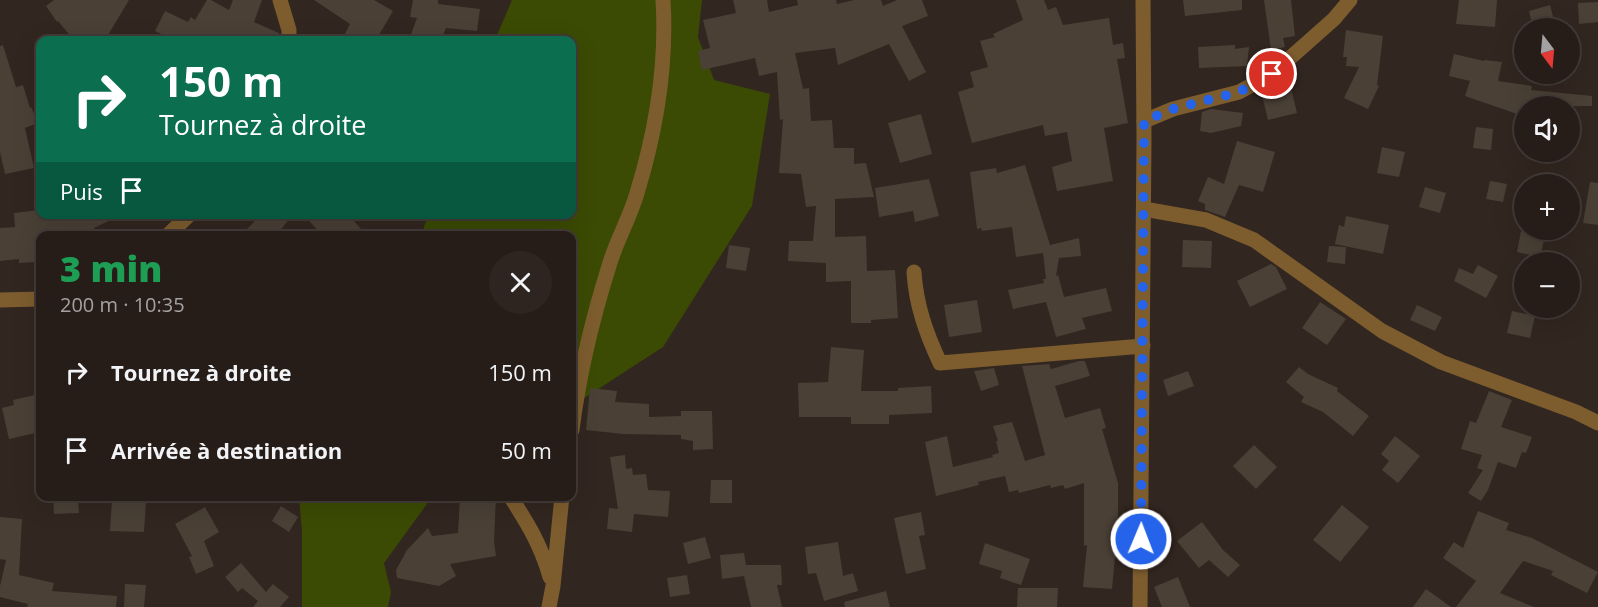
<!DOCTYPE html>
<html lang="fr">
<head>
<meta charset="utf-8">
<style>
  :root { --surface:#261c18; --page:#2e2521; --text:#f1f3f6; --muted:#a4a1a2; --line:#423a37 }
  body { margin:0; font-family:"Open Sans",sans-serif; background:var(--page); color:var(--text); height:100vh; display:flex; flex-direction:column; font-size:22px; white-space:nowrap }
  * { box-sizing:border-box; margin:0 }
  p { font-size:20px; color:var(--muted) }
  .icon { flex:none; width:33px; height:33px; fill:none; stroke:currentColor; stroke-width:2; stroke-linecap:round; stroke-linejoin:round }
  .map { position:relative; flex:1; overflow:hidden }
  .panel { position:absolute; left:36px; top:231px; width:540px; height:270px; display:flex; flex-direction:column; background:var(--surface); border-radius:12px; box-shadow:0 6px 24px #0002,0 0 0 2px var(--line) }
  .panel>* { flex:none }
  .guide { position:absolute; left:36px; top:36px; width:540px; height:183px; border-radius:12px; box-shadow:0 6px 24px #0002,0 0 0 2px var(--line); background:#0b6e4f; color:#fff; overflow:hidden }
  .needle { width:39px; rotate:164deg }
  .buttons { position:absolute; left:1514px; top:18px; display:grid; gap:12px }
  .buttons a { display:grid; place-items:center; width:66px; height:66px; border-radius:50%; background:var(--surface); box-shadow:0 6px 24px #0002,0 0 0 2px var(--line); font-size:30px }
  .pin { position:absolute; display:grid; place-items:center; width:51px; height:51px; color:#fff; margin:-26px; border:3px solid #fff; border-radius:50%; box-shadow:0 2px 6px #0007 }
  .me { position:absolute; width:66px; margin:-33px; rotate:1deg; stroke-linejoin:round; filter:drop-shadow(0 0 4px #0008) }
  .turn { display:flex; align-items:center; gap:21px; height:126px; padding:0 24px; font-size:27px }
  .turn .icon { width:78px; height:78px; stroke-width:2.5 }
  .turn b { display:block; font-size:42px; line-height:51px }
  .then { display:flex; align-items:center; height:57px; padding:0 24px; background:#0003; gap:12px; font-size:22px }
  .round { display:grid; place-items:center; flex:none; width:63px; height:63px; border-radius:32px; background:var(--page) }
  .summary { display:flex; align-items:center; justify-content:space-between; height:102px; padding:0 24px }
  h1 { font-size:36px; font-weight:800; line-height:45px; color:#1e9e55 }
  ul { padding:0; list-style:none }
  li { display:flex; align-items:center; gap:18px; height:78px; padding:0 24px }
  li div { flex:1 }
  li b { display:block; font-size:22px }
  li em { font-style:normal }
  .map>svg:first-child { display:block }
  .green { fill:#3b4b03 }
  .building { fill:#4a4036 }
  .lines { fill:none; stroke-linecap:round; stroke-linejoin:round }
  .minor { stroke:#7d5d2e; stroke-width:15 }
  .tertiary { stroke:#7d5d2e; stroke-width:15 }
  .route { stroke:#2563eb; stroke-width:10; stroke-dasharray:0 18 }
</style>
</head>
<body>
<div class="map">
<svg width="1598" height="607" viewBox="0 0 1598 607">
  <rect width="100%" height="100%" fill="#322620"/>
  <!-- green -->
  <g class="green">
    <polygon points="512,0 702,0 698,37 714,80 770,94 752,206 663,347 572,406 572,236 421,236 428,215 572,214 572,40 495,40"/>
    <polygon points="299,497 432,497 384,563 391,592 388,607 302,607 302,532"/>
  </g>
  <!-- building -->
  <g class="building">
    <polygon points="54,0 129,0 105,40 74,40 58,21 57,22 46,6"/>
    <polygon points="207,0 211,0 229,10 233,0 262,0 254,22 279,33 279,40 174,40 155,31 165,11 188,22 191,17 195,20"/>
    <polygon points="314,0 374,0 393,11 376,40 342,40 350,24"/>
    <polygon points="413,0 438,0 438,4 480,9 477,31 446,28 441,40 409,40 417,18 410,17"/>
    <polygon points="733,0 767,0 769,12 798,5 797,0 836,0 837,4 854,0 881,0 883,6 897,0 922,0 928,16 902,26 926,72 909,81 889,44 838,65 835,48 795,53 803,89 809,88 811,121 832,120 834,148 854,148 854,164 866,163 874,197 835,199 835,237 866,236 867,271 895,270 898,318 871,320 871,323 851,323 851,281 826,282 826,263 788,261 789,241 813,241 816,206 806,207 801,174 779,173 783,119 780,120 777,72 759,76 755,58 702,70 698,51 710,48 703,20 736,13"/>
    <polygon points="1016,0 1044,0 1048,10 1056,7 1063,25 1109,18 1113,45 1123,43 1125,58 1117,59 1128,123 1104,128 1113,181 1057,191 1052,167 1072,161 1067,132 1045,136 1043,125 972,143 958,92 974,87 970,72 988,67 980,41 995,37 993,34 1023,20"/>
    <polygon points="1183,0 1242,0 1242,10 1185,16"/>
    <polygon points="1264,0 1291,0 1295,36 1283,38 1285,47 1271,50"/>
    <polygon points="1459,0 1497,0 1495,27 1456,24"/>
    <polygon points="1598,2 1598,22 1579,24 1578,3"/>
    <polygon points="1550,5 1556,28 1533,28 1529,11"/>
    <polygon points="1346,30 1383,36 1377,85 1379,86 1368,109 1344,98 1359,67 1346,66 1347,57 1343,57"/>
    <polygon points="3,45 16,87 23,85 30,108 31,107 38,123 25,128 34,168 5,174 0,152 0,46"/>
    <polygon points="1235,45 1235,49 1249,47 1247,66 1199,68 1198,47"/>
    <polygon points="1454,54 1484,61 1485,60 1502,62 1498,81 1532,86 1531,90 1592,96 1592,106 1521,106 1520,115 1465,96 1470,81 1449,76"/>
    <polygon points="1291,88 1297,113 1268,120 1262,95"/>
    <polygon points="1211,109 1243,113 1241,126 1211,133 1200,131 1202,112"/>
    <polygon points="921,114 932,154 900,163 888,123"/>
    <polygon points="1476,127 1493,129 1491,150 1473,148"/>
    <polygon points="1237,141 1275,152 1263,192 1239,185 1225,217 1205,210 1205,204 1198,201 1208,177 1224,184"/>
    <polygon points="1382,147 1405,152 1399,177 1377,173"/>
    <polygon points="1025,165 1050,245 1079,238 1081,256 1059,258 1056,276 1058,275 1064,297 1106,288 1112,311 1082,318 1086,329 1056,337 1046,302 1013,309 1008,290 1044,283 1043,279 1046,279 1043,253 1016,257 1012,227 982,231 981,228 977,229 970,172 996,168 997,173"/>
    <polygon points="929,179 939,216 915,222 913,211 879,217 875,188"/>
    <polygon points="1490,181 1507,184 1503,202 1486,199"/>
    <polygon points="1590,182 1598,183 1598,225 1583,223"/>
    <polygon points="1425,187 1446,193 1440,213 1419,207"/>
    <polygon points="40,210 40,214 123,214 94,228 96,236 40,236 40,247 37,248 37,262 19,263 19,259 0,261 0,228 15,227 14,213"/>
    <polygon points="262,214 293,214 276,236 240,236"/>
    <polygon points="303,214 348,214 367,236 323,236"/>
    <polygon points="1346,216 1389,225 1383,254 1335,244 1339,225 1344,227"/>
    <polygon points="1521,231 1545,236 1540,257 1517,252"/>
    <polygon points="1183,240 1212,241 1211,268 1182,267"/>
    <polygon points="729,245 750,248 746,271 726,268"/>
    <polygon points="1329,246 1346,247 1345,264 1327,262"/>
    <polygon points="1271,264 1276,267 1287,289 1250,307 1237,281"/>
    <polygon points="1478,265 1498,276 1486,298 1454,281 1459,268 1473,274"/>
    <polygon points="977,300 982,332 949,337 944,305"/>
    <polygon points="1320,302 1346,319 1327,345 1302,328"/>
    <polygon points="1417,305 1442,317 1435,331 1410,320"/>
    <polygon points="1512,311 1535,316 1530,338 1507,333"/>
    <polygon points="831,347 864,350 861,391 898,391 898,388 931,386 932,413 889,415 889,424 851,424 851,417 799,417 798,383 828,382"/>
    <polygon points="1079,361 1085,361 1090,376 1055,386 1065,418 1100,408 1106,428 1102,429 1118,483 1118,545 1116,545 1112,589 1083,587 1087,545 1084,546 1084,483 1065,489 1063,485 1051,488 1050,485 1019,493 1018,490 1009,492 1005,476 978,482 979,485 936,496 925,442 947,436 953,467 993,457 992,455 999,453 996,441 998,441 993,426 1012,422 1025,461 1045,455 1022,366 1049,364 1051,369"/>
    <polygon points="1299,367 1308,374 1338,388 1337,391 1369,416 1353,436 1323,412 1301,402 1304,397 1286,382"/>
    <polygon points="994,368 999,385 981,391 974,371"/>
    <polygon points="1188,371 1194,386 1168,396 1163,380"/>
    <polygon points="590,388 617,391 615,402 649,404 649,417 681,416 681,411 712,411 713,449 693,450 693,441 681,439 681,435 623,434 586,430"/>
    <polygon points="1489,391 1512,400 1501,427 1532,437 1526,453 1522,452 1516,468 1498,462 1488,490 1481,501 1468,493 1483,470 1477,468 1482,455 1461,449 1470,421 1476,423"/>
    <polygon points="35,395 40,420 40,432 9,439 2,408 14,405 13,400"/>
    <polygon points="1395,436 1420,456 1398,483 1382,470 1389,461 1381,454"/>
    <polygon points="1254,445 1277,467 1256,489 1233,466"/>
    <polygon points="625,455 626,469 632,468 633,475 646,474 648,490 670,491 668,517 634,514 632,532 607,529 609,508 618,509 610,457"/>
    <polygon points="711,480 732,480 732,503 710,503"/>
    <polygon points="53,496 78,496 79,513 54,514"/>
    <polygon points="460,496 496,496 494,542 496,556 450,564 456,576 439,586 397,578 396,570 407,550 428,528 432,536 458,533"/>
    <polygon points="112,500 146,502 144,532 110,531"/>
    <polygon points="1342,505 1369,527 1340,562 1313,540"/>
    <polygon points="281,506 298,517 289,532 272,521"/>
    <polygon points="205,507 219,532 204,541 214,566 196,574 189,557 192,556 175,524"/>
    <polygon points="1478,511 1509,523 1506,530 1532,538 1598,572 1587,593 1551,575 1553,571 1523,561 1500,593 1534,607 1456,607 1476,581 1443,558 1454,542 1463,548"/>
    <polygon points="921,512 925,535 919,536 926,569 906,574 894,518"/>
    <polygon points="0,517 22,519 19,575 54,583 52,591 117,596 116,607 27,607 28,604 0,597 0,586 6,560 0,559"/>
    <polygon points="1202,522 1223,550 1240,565 1228,577 1209,560 1199,568 1177,541"/>
    <polygon points="705,537 711,558 688,564 683,543"/>
    <polygon points="838,542 843,576 853,573 858,591 824,601 816,573 808,574 805,547"/>
    <polygon points="985,543 1030,559 1021,585 1000,578 1002,571 979,564"/>
    <polygon points="744,553 746,565 781,565 782,585 777,585 782,607 751,607 744,576 722,579 720,555"/>
    <polygon points="241,563 266,592 273,584 289,597 280,607 253,607 258,601 242,588 238,592 225,577"/>
    <polygon points="687,575 690,594 670,597 667,578"/>
    <polygon points="1178,577 1190,607 1162,607 1154,587"/>
    <polygon points="125,584 146,585 144,607 124,607"/>
    <polygon points="1018,588 1058,588 1057,607 1017,607"/>
    <polygon points="1426,589 1451,607 1413,607"/>
    <polygon points="886,591 890,607 845,607 844,602"/>
  </g>
  <g class="lines">
    <!-- minor -->
    <g class="minor">
      <polyline points="280,0 289,30 289,40"/>
      <polyline points="1144,121 1173,109 1239,92 1272,74 1334,19 1350,0"/>
      <polyline points="1144,209 1206,220 1254,240 1382,331 1441,362 1576,412 1598,423"/>
      <polyline points="167,236 190,214"/>
      <path d="M914,272C916,305 926,333 940,363L1143,346"/>
      <polyline points="0,300 40,299"/>
      <path d="M572,430C579,374 592,320 609,266C616,241 630,218 637,193C656,131 667,65 663,0"/>
      <path d="M510,496C528,524 541,545 550,577"/>
      <polyline points="549,607 553,586 562,496"/>
    </g>
    <!-- tertiary -->
    <polyline class="tertiary" points="1140,607 1144,139 1143,0"/>
  </g>
  <g class="lines">
    <!-- route -->
    <polyline class="route" points="1141,539 1144,121 1173,109 1239,92 1272,74"/>
  </g>
</svg>
<div class="buttons">
<a><svg class="needle" viewBox="-14 -14 28 28"><path d="M0-13l5 13h-10z" fill="#e53935"/><path d="M0 13l5-13h-10z" fill="#a4a1a2"/></svg></a>
<a><svg class="icon" aria-label="sound" viewBox="0 0 24 24"><path d="M4 9h4l5-4v14l-5-4H4zM17 9q2 3 0 6"/></svg></a>
<a>+</a>
<a>−</a>
</div>
<div class="pin" style="left:1272px;top:74px;background:#d93025"><svg class="icon" aria-label="arrive" viewBox="0 0 24 24"><path d="M6 21V4h12l-3 4 3 4H6"/></svg></div>
<svg class="me" style="left:1141px;top:539px" viewBox="-20 -20 40 40"><circle r="17" fill="#2563eb" stroke="#fff" stroke-width="3"/><path d="M0-11L8 9 0 5-8 9z" fill="#fff"/></svg>
<div class="guide">
<div class="turn"><svg class="icon" aria-label="right" viewBox="0 0 24 24"><path d="M7 20v-9h11M14 6l5 5-5 5"/></svg><div><b>150 m</b>Tournez à droite</div></div>
<div class="then">Puis<svg class="icon" aria-label="arrive" viewBox="0 0 24 24"><path d="M6 21V4h12l-3 4 3 4H6"/></svg></div>
</div>
<section class="panel">
<div class="summary"><div><h1>3 min</h1><p>200 m · 10:35</p></div><a class="round"><svg class="icon" aria-label="close" viewBox="0 0 24 24"><path d="M6 6l12 12M18 6L6 18"/></svg></a></div>
<ul>
<li><svg class="icon" aria-label="right" viewBox="0 0 24 24"><path d="M7 20v-9h11M14 6l5 5-5 5"/></svg><div><b>Tournez à droite</b></div><em>150 m</em></li>
<li><svg class="icon" aria-label="arrive" viewBox="0 0 24 24"><path d="M6 21V4h12l-3 4 3 4H6"/></svg><div><b>Arrivée à destination</b></div><em>50 m</em></li>
</ul>
</section>
</div>
</body>
</html>
